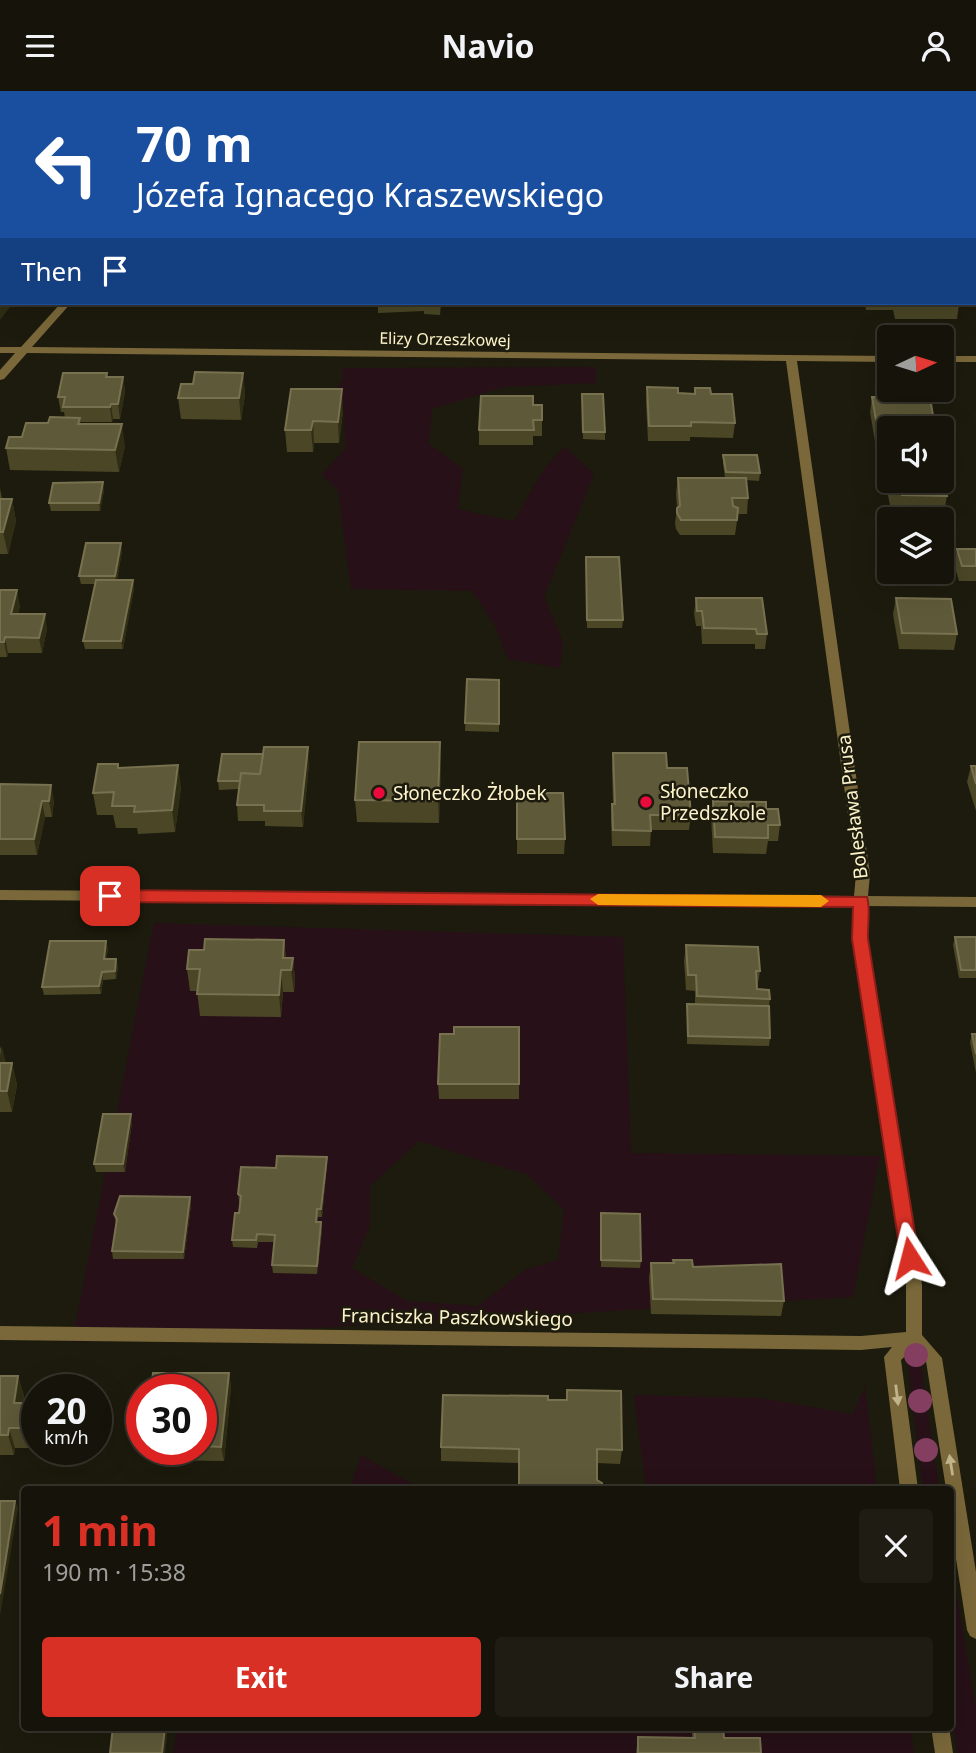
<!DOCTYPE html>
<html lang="en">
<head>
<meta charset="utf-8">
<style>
  :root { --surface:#16140a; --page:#1f1d13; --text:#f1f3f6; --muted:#9e9e9c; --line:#35332b; --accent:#d93025 }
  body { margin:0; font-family:"Noto Sans",sans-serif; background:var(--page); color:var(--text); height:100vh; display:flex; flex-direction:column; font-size:26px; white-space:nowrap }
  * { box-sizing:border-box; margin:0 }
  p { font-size:23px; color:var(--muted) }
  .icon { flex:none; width:38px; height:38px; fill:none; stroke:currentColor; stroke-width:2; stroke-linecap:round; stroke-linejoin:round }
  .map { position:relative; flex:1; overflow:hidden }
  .drawer { position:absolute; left:21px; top:1395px; width:933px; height:245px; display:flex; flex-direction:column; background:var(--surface); border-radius:7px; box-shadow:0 7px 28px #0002,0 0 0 2px var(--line) }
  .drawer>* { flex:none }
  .hud { position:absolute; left:0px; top:0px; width:976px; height:214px; box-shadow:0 7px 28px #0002,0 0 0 2px var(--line); background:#1a4fa0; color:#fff; overflow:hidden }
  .needle { width:46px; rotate:86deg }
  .tools { position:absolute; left:877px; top:234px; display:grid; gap:14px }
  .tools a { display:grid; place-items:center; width:77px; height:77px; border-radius:7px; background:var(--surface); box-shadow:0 7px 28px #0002,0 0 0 2px var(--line); font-size:35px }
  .speed { position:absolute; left:21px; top:1283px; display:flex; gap:14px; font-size:35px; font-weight:700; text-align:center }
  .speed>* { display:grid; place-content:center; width:91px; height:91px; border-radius:50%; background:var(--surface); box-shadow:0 7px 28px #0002,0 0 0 2px var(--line); line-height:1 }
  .speed small { font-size:18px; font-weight:400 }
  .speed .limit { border:10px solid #d22; background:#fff; color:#111 }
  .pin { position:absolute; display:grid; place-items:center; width:60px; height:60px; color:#fff; margin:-30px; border-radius:14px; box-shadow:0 4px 10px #0006 }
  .me { position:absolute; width:77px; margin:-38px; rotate:351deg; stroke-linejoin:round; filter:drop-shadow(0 0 5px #0008) }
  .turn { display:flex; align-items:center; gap:24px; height:147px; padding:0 21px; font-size:32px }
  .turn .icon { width:91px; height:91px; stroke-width:2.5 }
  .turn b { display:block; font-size:49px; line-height:60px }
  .then { display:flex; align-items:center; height:66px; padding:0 21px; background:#0003; gap:14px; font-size:26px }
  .round { display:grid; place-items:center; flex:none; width:74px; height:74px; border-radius:7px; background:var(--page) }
  .headline { display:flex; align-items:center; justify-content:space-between; height:119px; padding:0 21px }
  h1 { font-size:42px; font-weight:700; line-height:52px; color:var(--accent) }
  .button { display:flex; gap:14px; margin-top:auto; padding:14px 21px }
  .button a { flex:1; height:80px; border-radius:7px; background:var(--accent); color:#fff; font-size:28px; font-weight:700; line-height:80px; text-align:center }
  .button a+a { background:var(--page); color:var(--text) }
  header { display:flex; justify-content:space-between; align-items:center; height:91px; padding:0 21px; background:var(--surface); font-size:32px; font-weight:700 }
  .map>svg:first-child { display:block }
  .green { fill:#271018; fill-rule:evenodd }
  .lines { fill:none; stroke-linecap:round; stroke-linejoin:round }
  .minor { fill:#7a683a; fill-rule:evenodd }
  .tree { fill:#843f60 }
  .wall { fill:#4a4626 }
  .shaded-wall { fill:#302d15 }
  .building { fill:#5e5938; stroke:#77714f; stroke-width:2 }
  .oneway { fill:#c2b48a }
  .route { fill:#d93025; stroke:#8d1f18; stroke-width:2 }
  .slow { fill:#f59e0b }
  .poi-dot { fill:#ea0a3c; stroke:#1d1b0d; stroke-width:2.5 }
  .labels { text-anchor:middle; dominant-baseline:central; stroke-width:5; stroke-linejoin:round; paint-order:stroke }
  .far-street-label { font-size:16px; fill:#fdf3cb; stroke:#1d1b0d }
  .poi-label { font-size:19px; fill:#fdf3cb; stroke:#1d1b0d; text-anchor:start }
  .street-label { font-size:19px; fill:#fdf3cb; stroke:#1d1b0d }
</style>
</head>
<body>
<header><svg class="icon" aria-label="menu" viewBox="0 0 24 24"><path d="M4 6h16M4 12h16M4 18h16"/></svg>Navio<svg class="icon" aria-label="person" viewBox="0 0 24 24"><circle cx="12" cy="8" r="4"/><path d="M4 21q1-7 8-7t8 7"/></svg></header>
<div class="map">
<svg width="976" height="1662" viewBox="0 0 976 1662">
  <rect width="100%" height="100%" fill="#1d1b0d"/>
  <!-- green -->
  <g class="green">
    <polygon points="596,276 596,292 504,296 432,318 429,353 463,378 458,418 514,430 543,379 565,356 594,383 544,506 563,551 560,577 508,568 495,535 472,500 351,498 338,400 322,384 346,357 343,308 335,299 343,289 343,277"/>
    <path d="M154,832L623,846L631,1062L880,1065L853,1206L72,1251ZM419,1050L528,1084L564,1119L558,1169L525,1179L478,1215L407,1210L352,1177L370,1134V1095Z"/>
    <polygon points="906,1259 919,1259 939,1398 923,1398"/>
    <polygon points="865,1295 877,1398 646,1398 634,1304 760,1307 853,1323"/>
    <polygon points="361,1364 416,1395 420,1398 350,1398"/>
    <polygon points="950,1466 976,1619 976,1662 957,1662 950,1610"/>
    <polygon points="178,1636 911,1636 914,1662 173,1662"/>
  </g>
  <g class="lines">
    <!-- minor -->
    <g class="minor">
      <polygon points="246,0 256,0 246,2"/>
      <polygon points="61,212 71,212 32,256 889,265 889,271 797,270 870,783 868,805 976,806 976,816 867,815 866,834 922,1194 922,1244 942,1267 976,1481 976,1548 970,1545 967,1539 950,1429 950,1398 946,1398 926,1270 914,1257 901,1269 918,1398 900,1398 884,1266 892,1256 861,1259 0,1249 0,1235 861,1245 906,1241 906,1194 853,848 854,815 0,809 0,799 854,805 856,783 786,270 27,262 4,288 0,289 0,279 15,262 0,262 0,256 21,256"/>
      <rect x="942" y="265" width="34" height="6"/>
      <polygon points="931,1636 949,1636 953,1662 935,1662"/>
    </g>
  </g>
  <!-- trees -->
  <g class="tree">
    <circle cx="916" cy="1264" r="12"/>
    <circle cx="920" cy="1310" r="12"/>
    <circle cx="926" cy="1359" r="12"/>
  </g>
  <!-- wall -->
  <g class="wall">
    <polygon points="0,0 20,0 18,2 0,2"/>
    <rect x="320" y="0" width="39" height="2"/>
    <rect x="562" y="0" width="39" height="2"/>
    <polygon points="689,0 738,0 738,1 723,2 699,2 690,1"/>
    <polygon points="0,114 2,114 2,153 0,152"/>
    <rect x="975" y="117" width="1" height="30"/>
    <polygon points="378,212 441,212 440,224 424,223 424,220 378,222"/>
    <polygon points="865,212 959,212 959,213 957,228 895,228 893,219 866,219"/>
    <polygon points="107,282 108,286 123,286 125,301 120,328 113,328 112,331 80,331 81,333 125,355 119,381 10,379 6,357 22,346 65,327 64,321 61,321 58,306"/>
    <polygon points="243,282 245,304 241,329 181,328 178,307"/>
    <polygon points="647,296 678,302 694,303 695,297 711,303 735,332 733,347 690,346 690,350 648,350 646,312"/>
    <polygon points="872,306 935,336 935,338 889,338 889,350 875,350 870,321"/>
    <polygon points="582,311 605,341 605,349 583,348"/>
    <polygon points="533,314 542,314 542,345 533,345 533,354 479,354 479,339"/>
    <polygon points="343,320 339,352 314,352 313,361 287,361 285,339"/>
    <polygon points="723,364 760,382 759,390 746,389 748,407 747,423 738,423 735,444 680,444 676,438 675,432 677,417 676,402 678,387 725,387 723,372"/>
    <polygon points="888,368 889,390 942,390 947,405 943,427 898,426 896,414 890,414 885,390"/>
    <polygon points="0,397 2,408 12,408 16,430 8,463 0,463"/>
    <polygon points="104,399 100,420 51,420 49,412"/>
    <polygon points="957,458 976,458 976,490 959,490 954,473"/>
    <polygon points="122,460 117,489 133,489 134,497 123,558 85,558 83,550 95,493 81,493 79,485"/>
    <polygon points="586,474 623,529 622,537 587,537"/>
    <polygon points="0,499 20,515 18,523 47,538 42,562 8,562 7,566 0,566"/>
    <polygon points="696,507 767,543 765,558 755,558 755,553 702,553 701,535 696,535 694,522"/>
    <polygon points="896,507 957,543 954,559 899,558 893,523"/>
    <polygon points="467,588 499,589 499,641 465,640"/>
    <polygon points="613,662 667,677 691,724 689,739 651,739 650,755 612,755 611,729 612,713 613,713 612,678"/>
    <polygon points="309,672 303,736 265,735 265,730 238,730 237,714 239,698 219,699 218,690"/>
    <polygon points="441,673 439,732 357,731 355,709"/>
    <polygon points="971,675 976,675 976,720 967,691"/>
    <polygon points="119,677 181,696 175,741 138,743 137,737 116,737 113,724 97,724 93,702"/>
    <polygon points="0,693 54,709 52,726 45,726 37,764 0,764"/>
    <polygon points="517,702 565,748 564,763 517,763"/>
    <polygon points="713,710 766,718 780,734 778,750 768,750 766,763 713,762 711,725"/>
    <polygon points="955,846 976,846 976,887 959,887 953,854"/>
    <polygon points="284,849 286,867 293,867 295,889 294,901 283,901 281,926 200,925 197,900 190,900 187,878 204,859"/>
    <polygon points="106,850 108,858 106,868 118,876 116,888 103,889 101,903 44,904 42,896"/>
    <polygon points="686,854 760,880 757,898 770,908 769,915 770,947 769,955 687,953 687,913 695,913 695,900 686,899 684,870"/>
    <polygon points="519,936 519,1008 439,1008 438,993 454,943"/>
    <polygon points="972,943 976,943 976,982 970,951"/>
    <polygon points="0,955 6,972 12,972 17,994 12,1021 0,1021"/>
    <polygon points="132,1031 125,1081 96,1081 94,1073"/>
    <polygon points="327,1066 327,1073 322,1126 318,1126 317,1131 321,1131 322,1139 317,1183 273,1182 272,1174 274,1151 258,1151 257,1157 233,1156 232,1149 239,1122 240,1112 239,1110 238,1103 276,1077"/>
    <polygon points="190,1106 191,1114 184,1168 113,1168 112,1160 116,1132 114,1123"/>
    <polygon points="601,1122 641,1170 640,1177 601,1176"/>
    <polygon points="673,1169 784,1210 781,1225 651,1223 649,1187 651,1172 673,1172"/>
    <polygon points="229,1282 231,1297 224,1370 147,1369 144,1358 201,1358 201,1298"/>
    <polygon points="0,1285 18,1285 24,1305 23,1312 26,1312 32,1333 29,1357 15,1357 14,1364 0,1364"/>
    <polygon points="567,1299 622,1359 620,1373 597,1372 597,1389 519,1372 441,1370 441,1356 548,1309 566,1309"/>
    <polygon points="692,1636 723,1636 724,1647 761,1662 636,1662 638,1646 692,1647"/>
  </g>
  <!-- shaded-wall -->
  <g class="shaded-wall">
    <polygon points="2,209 2,212 13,212 0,229 0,211"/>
    <polygon points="243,282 245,304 241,329 239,307"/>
    <polygon points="123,286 125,301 120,328 118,313"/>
    <polygon points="342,298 343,320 339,352 338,331"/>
    <polygon points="111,313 113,328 112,331 110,316"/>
    <polygon points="313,330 314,352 313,361 311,339"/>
    <polygon points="122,333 125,355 119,381 115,359"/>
    <polygon points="103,391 104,399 100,420 99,412"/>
    <polygon points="12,408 16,430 8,463 3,441"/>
    <polygon points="121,452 122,460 116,493 115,485"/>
    <polygon points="133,489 134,497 123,558 121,550"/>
    <polygon points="17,499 20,515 14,538 11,523"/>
    <polygon points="45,523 47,538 42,562 39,547"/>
    <polygon points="5,546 8,562 7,566 4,551"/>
    <polygon points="440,651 441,673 439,732 438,710"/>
    <polygon points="308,656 309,672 303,736 301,720"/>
    <polygon points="178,674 181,696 175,741 172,719"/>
    <polygon points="51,694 54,709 52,726 49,710"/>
    <polygon points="42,710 45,726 37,764 34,748"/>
    <polygon points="284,849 286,871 283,867"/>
    <polygon points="106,850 108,858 105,876 104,868"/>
    <polygon points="293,867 295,889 294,901 291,879"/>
    <polygon points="116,868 118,876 116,888 115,880"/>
    <polygon points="281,879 283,901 281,926 279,904"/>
    <polygon points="102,881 103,889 101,903 99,895"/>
    <polygon points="2,955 7,977 0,978 0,965"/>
    <polygon points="12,972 17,994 12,1021 7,1000"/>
    <polygon points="131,1023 132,1031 125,1081 123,1073"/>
    <polygon points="327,1066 327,1073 322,1126 321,1118"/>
    <polygon points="190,1106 191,1114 184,1168 183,1161"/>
    <polygon points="321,1131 322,1139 317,1183 317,1175"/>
    <polygon points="229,1282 231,1297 224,1370 221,1356"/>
    <polygon points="18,1285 24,1305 20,1332 14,1312"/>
    <polygon points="26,1312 32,1333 29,1357 23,1337"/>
    <polygon points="9,1337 15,1357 14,1364 8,1344"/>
    <polygon points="15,1410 18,1417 0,1525 0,1503"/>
    <polygon points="165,1636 168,1636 165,1662 162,1662"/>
  </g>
  <!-- building -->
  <g class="building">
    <polygon points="132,0 172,0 185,2 130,2"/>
    <rect x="524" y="0" width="19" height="2"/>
    <rect x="634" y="0" width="49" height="2"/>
    <rect x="700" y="0" width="23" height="2"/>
    <polygon points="0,26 2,26 2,50 0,49"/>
    <polygon points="0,114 2,114 2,139 0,138"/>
    <rect x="975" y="117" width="1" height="15"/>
    <polygon points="0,175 2,176 2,209 0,211"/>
    <rect x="897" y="212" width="62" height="1"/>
    <polygon points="195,281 243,282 239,307 178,307 181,293 193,293"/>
    <polygon points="63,282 107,282 106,286 123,286 118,313 111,313 110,316 63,316 65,306 58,306"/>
    <polygon points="647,296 678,297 678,302 695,303 695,297 710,297 711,303 732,303 735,332 691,331 691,335 649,335"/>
    <polygon points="291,298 342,298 338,331 313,330 311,339 285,339"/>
    <polygon points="582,303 603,303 605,341 583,341"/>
    <polygon points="481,305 533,305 533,314 542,314 542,329 533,329 534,339 479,339"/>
    <polygon points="872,306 930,307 935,336 877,335"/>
    <polygon points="50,326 80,327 78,333 122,333 115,359 6,357 9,346 22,346 26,332 48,332"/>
    <polygon points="723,364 757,364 760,382 726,381"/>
    <polygon points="942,382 947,405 902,404 899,393 893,393 893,390 942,390"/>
    <polygon points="678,387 746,387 748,407 732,407 733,415 738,417 737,429 681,429 677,422 677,417 680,415"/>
    <polygon points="103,391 99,412 49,412 53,392"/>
    <polygon points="0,408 12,408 3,441 0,441"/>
    <polygon points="86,452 121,452 115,485 79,485"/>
    <polygon points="957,458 976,458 976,475 962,475"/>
    <polygon points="586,466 619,466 623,529 587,529"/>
    <polygon points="96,489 133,489 121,550 83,550"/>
    <polygon points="0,499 17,499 11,523 45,523 39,547 5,546 4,551 0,551"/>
    <polygon points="696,507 762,507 767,543 757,543 756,538 704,537 702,520 697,520"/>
    <polygon points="896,507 951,508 957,543 902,542"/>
    <polygon points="467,588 499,589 499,633 465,632"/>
    <polygon points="359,651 440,651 438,710 355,709"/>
    <polygon points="264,656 308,656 301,720 264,720 264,714 237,714 241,682 260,683"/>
    <polygon points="613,662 666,662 667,677 687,677 691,724 650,724 651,740 613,739 612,713 615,713"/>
    <polygon points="222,663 263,663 260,683 241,682 240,690 218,690"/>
    <polygon points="98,673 118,673 118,677 178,674 172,719 134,721 135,715 112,715 114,701 93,702"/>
    <polygon points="971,675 976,675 976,693"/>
    <polygon points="0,693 51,694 49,710 42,710 34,748 0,748"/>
    <polygon points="517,702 563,702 565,748 517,748"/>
    <polygon points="713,710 766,711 766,718 778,718 780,734 768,734 768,747 715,746"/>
    <polygon points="955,846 976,846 976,879 961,879"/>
    <polygon points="205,848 284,849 283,867 293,867 291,879 281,879 279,904 197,903 200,878 187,878 189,859 204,859"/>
    <polygon points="50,850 106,850 104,868 116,868 115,880 102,881 99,895 42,896"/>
    <polygon points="686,854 758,856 760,880 756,880 757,898 769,899 770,908 697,905 696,884 688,884"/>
    <polygon points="687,913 769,915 770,947 688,945"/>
    <polygon points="454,936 519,936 519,993 438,993 440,943 454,943"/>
    <polygon points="972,943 976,943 976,963"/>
    <polygon points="0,972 12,972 7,1000 0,1000"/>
    <polygon points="103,1023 131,1023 123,1073 94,1073"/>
    <polygon points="277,1065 327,1066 321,1118 317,1118 316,1131 321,1131 317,1175 272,1174 275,1144 257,1143 256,1149 232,1149 235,1122 239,1122 241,1105 238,1103 241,1076 276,1077"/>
    <polygon points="120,1105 190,1106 183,1161 112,1160 117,1128 114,1123"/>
    <polygon points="601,1122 640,1123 641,1170 601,1169"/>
    <polygon points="673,1169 692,1169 693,1176 781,1173 784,1210 653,1208 651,1172 674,1172"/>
    <polygon points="153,1282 229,1282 221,1356 201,1355 201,1298 151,1298"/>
    <polygon points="0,1285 18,1285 14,1312 26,1312 23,1337 9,1337 8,1344 0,1344"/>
    <polygon points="567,1299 621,1300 622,1359 597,1358 597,1389 602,1392 602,1398 519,1398 519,1358 441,1356 443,1304 548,1305 548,1309 567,1309"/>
    <polygon points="0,1410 15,1410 0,1503"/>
    <polygon points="113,1636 165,1636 162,1662 110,1662"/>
    <polygon points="694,1636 723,1636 724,1647 760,1647 761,1662 638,1662 638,1646 695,1647"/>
  </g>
  <!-- one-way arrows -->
  <defs><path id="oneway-solid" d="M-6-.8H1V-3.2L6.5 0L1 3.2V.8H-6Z" transform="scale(1.75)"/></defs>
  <g class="oneway">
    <use href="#oneway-solid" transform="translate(897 1304) rotate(83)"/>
    <use href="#oneway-solid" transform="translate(951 1374) rotate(-99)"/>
  </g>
  <!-- route -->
  <path class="route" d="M110,799L867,806C871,818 867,835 868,848L919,1167L916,1172L910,1175L904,1172L901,1167L852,848L853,816L110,811L103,805Z"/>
  <!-- slow -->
  <polygon class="slow" points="598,803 821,804 829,810 821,816 598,814 590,808"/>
  <!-- markers -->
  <g class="poi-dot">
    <circle cx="379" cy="702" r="7"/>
    <circle cx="646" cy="711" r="7"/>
  </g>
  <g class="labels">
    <!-- far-street labels -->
    <g class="far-street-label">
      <text transform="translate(445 248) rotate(1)">Elizy Orzeszkowej</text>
    </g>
    <!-- poi labels -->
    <g class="poi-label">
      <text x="660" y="700">Słoneczko<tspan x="660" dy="22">Przedszkole</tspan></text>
      <text x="393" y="702">Słoneczko Żłobek</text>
    </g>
    <!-- street labels -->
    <g class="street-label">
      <text transform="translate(852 716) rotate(-97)">Bolesława Prusa</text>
      <text transform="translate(457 1226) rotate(1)">Franciszka Paszkowskiego</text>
    </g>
  </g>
</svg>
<div class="tools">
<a><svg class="needle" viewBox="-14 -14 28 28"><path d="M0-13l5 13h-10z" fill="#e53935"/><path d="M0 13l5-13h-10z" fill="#9e9e9c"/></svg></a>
<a><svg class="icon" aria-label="sound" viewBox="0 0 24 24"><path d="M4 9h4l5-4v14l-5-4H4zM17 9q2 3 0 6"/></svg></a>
<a><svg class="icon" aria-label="layers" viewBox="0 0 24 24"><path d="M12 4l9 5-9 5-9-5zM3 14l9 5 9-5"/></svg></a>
</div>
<div class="speed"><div>20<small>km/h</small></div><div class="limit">30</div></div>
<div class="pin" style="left:110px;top:805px;background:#d93025"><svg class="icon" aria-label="arrive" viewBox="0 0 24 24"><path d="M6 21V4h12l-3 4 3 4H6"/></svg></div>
<svg class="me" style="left:910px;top:1167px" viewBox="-20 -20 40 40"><path d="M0-17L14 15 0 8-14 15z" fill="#d93025" stroke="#fff" stroke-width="4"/></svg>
<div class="hud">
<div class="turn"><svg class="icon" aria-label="left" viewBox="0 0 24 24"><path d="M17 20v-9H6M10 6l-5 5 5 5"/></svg><div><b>70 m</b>Józefa Ignacego Kraszewskiego</div></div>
<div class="then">Then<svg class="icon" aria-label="arrive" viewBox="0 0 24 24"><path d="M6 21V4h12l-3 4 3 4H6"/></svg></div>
</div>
<section class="drawer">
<div class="headline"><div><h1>1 min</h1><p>190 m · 15:38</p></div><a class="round"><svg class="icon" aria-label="close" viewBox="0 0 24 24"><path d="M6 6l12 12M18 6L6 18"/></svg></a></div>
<div class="button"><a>Exit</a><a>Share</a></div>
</section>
</div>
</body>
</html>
